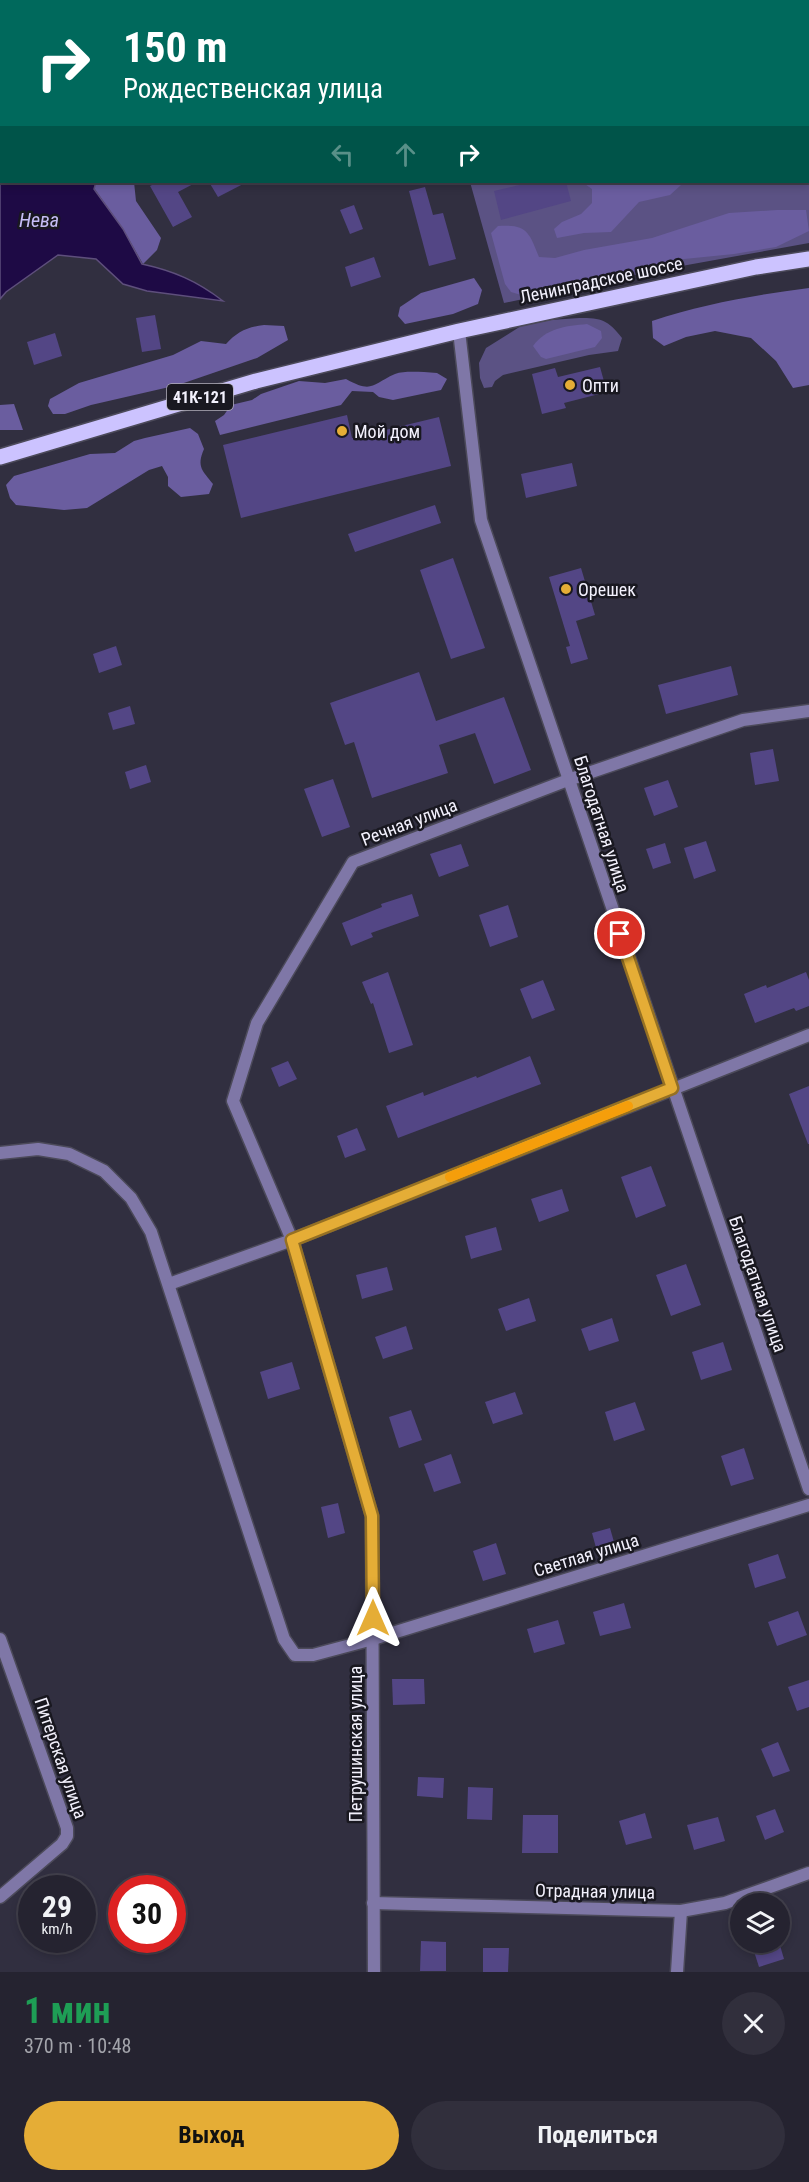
<!DOCTYPE html>
<html lang="ru">
<head>
<meta charset="utf-8">
<style>
  :root { --surface:#252330; --page:#312f3c; --text:#f1f3f6; --muted:#a3a4ab; --line:#42404c; --accent:#e5ad36 }
  body { margin:0; font-family:"Roboto Condensed",sans-serif; background:var(--page); color:var(--text); height:100vh; display:flex; flex-direction:column; font-size:22px; white-space:nowrap }
  * { box-sizing:border-box; margin:0 }
  p { font-size:20px; color:var(--muted) }
  .icon { flex:none; width:33px; height:33px; fill:none; stroke:currentColor; stroke-width:2; stroke-linecap:round; stroke-linejoin:round }
  .map { position:relative; height:1972px; overflow:hidden }
  .drawer { display:flex; flex-direction:column; background:var(--surface); flex:1 }
  .drawer>* { flex:none }
  .hud { position:absolute; left:0px; top:0px; width:810px; height:183px; box-shadow:0 3px 9px #0003,0 0 0 2px var(--line); background:#00695c; color:#fff; overflow:hidden }
  .buttons { position:absolute; left:730px; top:1893px; display:grid; gap:12px }
  .buttons a { display:grid; place-items:center; width:60px; height:60px; border-radius:50%; background:var(--surface); box-shadow:0 3px 9px #0003,0 0 0 2px var(--line); font-size:30px }
  .speed { position:absolute; left:18px; top:1875px; display:flex; gap:12px; font-size:30px; font-weight:700; text-align:center }
  .speed>* { display:grid; place-content:center; width:78px; height:78px; border-radius:50%; background:var(--surface); box-shadow:0 3px 9px #0003,0 0 0 2px var(--line); line-height:1 }
  .speed small { font-size:15px; font-weight:400 }
  .speed .limit { border:9px solid #d22; background:#fff; color:#111 }
  .pin { position:absolute; display:grid; place-items:center; width:51px; height:51px; color:#fff; margin:-26px; border:3px solid #fff; border-radius:50%; box-shadow:0 2px 6px #0007 }
  .me { position:absolute; width:66px; margin:-33px; rotate:0deg; stroke-linejoin:round; filter:drop-shadow(0 0 4px #0008) }
  .turn { display:flex; align-items:center; gap:21px; height:126px; padding:0 24px; font-size:27px }
  .turn .icon { width:78px; height:78px; stroke-width:2.5 }
  .turn b { display:block; font-size:42px; line-height:51px }
  .lanes { display:flex; align-items:center; height:57px; padding:0 24px; background:#0003; justify-content:center; gap:30px; direction:ltr }
  .lanes .off { opacity:.35 }
  .round { display:grid; place-items:center; flex:none; width:63px; height:63px; border-radius:32px; background:var(--page) }
  .headline { display:flex; align-items:center; justify-content:space-between; height:102px; padding:0 24px }
  h1 { font-size:36px; font-weight:700; line-height:45px; color:#1e9e55 }
  .primary-button { display:flex; gap:12px; margin-top:auto; padding:12px 24px }
  .primary-button a { flex:1; height:69px; border-radius:36px; background:var(--accent); color:#111; font-size:24px; font-weight:700; line-height:69px; text-align:center }
  .primary-button a+a { background:var(--page); color:var(--text) }
  .map>svg:first-child { display:block }
  .green { fill:#5b5284 }
  .forest { fill:#6a5d9f }
  .water { fill:#1e0a45; stroke:#5e4f7c; stroke-width:1.5 }
  .building { fill:#534685 }
  .lines { fill:none; stroke-linecap:round; stroke-linejoin:round }
  .street-casing { stroke:#4c4a5a; stroke-width:15 }
  .primary-casing { stroke:#4c4a5a; stroke-width:18 }
  .street { stroke:#7f77a7; stroke-width:12 }
  .primary { stroke:#ccc3ff; stroke-width:15 }
  .route-casing { stroke:#957023; stroke-width:15 }
  .route { stroke:#e5ad36; stroke-width:10 }
  .slow { stroke:#f59e0b; stroke-width:10 }
  .poi-dot { fill:#e5ad36; stroke:#191820; stroke-width:2 }
  .labels { text-anchor:middle; dominant-baseline:central; stroke-width:5; stroke-linejoin:round; paint-order:stroke }
  .shield { fill:#191820; stroke:#b2b0bb; stroke-width:1.5 }
  .shield-label { font-size:16px; font-weight:bold; fill:#f3f1fd }
  .street-label { font-size:18px; fill:#f3f1fd; stroke:#191820 }
  .poi-label { font-size:18px; fill:#f3f1fd; stroke:#191820; text-anchor:start }
  .water-label { font-size:20px; font-style:italic; fill:#c6bdf6; stroke:#191820 }
</style>
</head>
<body>
<div class="map">
<svg width="809" height="1972" viewBox="0 0 809 1972">
  <rect width="100%" height="100%" fill="#312f40"/>
  <!-- green -->
  <g class="green">
    <polygon points="809,97 809,243 654,271 504,303 470,182 808,182"/>
    <path d="M579,318C602,318 608,320 622,338L618,351L589,355L503,375L495,381L492,387L484,388L480,378L479,363L486,348L521,326L551,320Z"/>
  </g>
  <!-- forest -->
  <g class="forest">
    <polygon points="96,182 134,182 136,201 161,238 157,250 143,264 123,229 94,188"/>
    <polygon points="582,182 680,182 681,185 670,195 639,202 611,232 584,233 557,238 554,229 562,222 581,214 592,203 592,189"/>
    <path d="M777,210H806L809,231L776,247L734,254L674,260L608,278L521,295L511,292L505,284L491,233L498,226C527,224 529,232 539,257L555,258L584,250L652,238L729,213Z"/>
    <polygon points="474,278 482,290 478,304 453,314 405,324 398,316 400,307 421,293"/>
    <path d="M809,288V385L793,388L776,361L751,338L715,331L686,337L664,346L653,338L652,321C704,304 755,295 809,288Z"/>
    <path d="M587,324L601,331L602,338L595,347L546,359L541,357L533,346C546,328 566,326 587,324Z"/>
    <path d="M264,325L284,326L288,340L257,358L178,385L91,405L65,414H53L48,406L50,399L79,383L173,355L201,341L226,344C237,332 247,327 264,325Z"/>
    <path d="M424,372L437,373L447,379L441,390L393,400L379,397L373,392L352,391L341,405L220,435L215,421L224,415L231,405L252,400L261,394L299,381L325,383L346,379C373,394 372,384 395,374C403,371 415,372 424,372Z"/>
    <polygon points="14,404 23,430 0,430 0,405"/>
    <path d="M190,428L198,434L204,449C196,467 203,471 213,484L209,494L181,497L168,486V477L162,466L149,470L87,508L64,510L16,505L10,498L6,485L14,476L90,454L115,453L134,441L145,438Z"/>
  </g>
  <!-- water -->
  <path class="water" d="M0,0H303L2,2V182H96L94,189L123,229L142,264C174,271 197,281 223,301L147,291L123,284L96,259L58,255L6,292L0,299Z"/>
  <!-- building -->
  <g class="building">
    <polygon points="158,182 197,182 178,192 192,217 173,227 150,186"/>
    <polygon points="209,182 247,182 218,197"/>
    <polygon points="532,182 566,182 571,201 501,220 494,191"/>
    <polygon points="425,187 433,215 443,213 456,259 429,266 409,191"/>
    <polygon points="354,205 363,229 350,234 340,210"/>
    <polygon points="374,257 381,277 351,287 345,267"/>
    <polygon points="155,315 161,349 142,352 136,318"/>
    <polygon points="55,333 62,356 34,365 27,342"/>
    <polygon points="600,367 607,392 564,403 566,408 542,414 532,374 555,368 558,377"/>
    <polygon points="347,415 352,438 439,417 451,466 241,518 223,445"/>
    <polygon points="572,463 577,486 526,498 521,474"/>
    <polygon points="435,505 441,523 355,552 348,534"/>
    <polygon points="453,558 485,648 451,659 420,570"/>
    <polygon points="581,568 595,615 576,621 588,659 571,664 566,647 570,646 549,577"/>
    <polygon points="116,646 122,665 99,673 93,654"/>
    <polygon points="731,666 738,695 666,714 658,685"/>
    <polygon points="419,672 436,721 504,697 531,770 494,784 475,733 439,745 448,773 372,798 354,742 345,745 330,703"/>
    <polygon points="130,706 135,724 113,730 108,713"/>
    <polygon points="773,749 779,781 755,785 750,753"/>
    <polygon points="146,765 151,782 130,789 125,772"/>
    <polygon points="333,779 350,827 322,837 304,789"/>
    <polygon points="668,780 678,807 654,816 644,788"/>
    <polygon points="706,841 716,871 694,879 684,848"/>
    <polygon points="665,843 671,863 653,869 646,849"/>
    <polygon points="461,844 469,866 439,877 430,854"/>
    <polygon points="412,894 419,916 371,933 373,937 351,946 342,923 382,907 381,904"/>
    <polygon points="508,905 518,937 490,947 479,915"/>
    <polygon points="388,972 413,1045 389,1053 373,1003 371,1004 362,982"/>
    <polygon points="806,972 809,980 809,1006 796,1011 794,1008 755,1023 744,994 766,985 767,988"/>
    <polygon points="543,980 555,1010 532,1019 520,989"/>
    <polygon points="530,1056 541,1084 398,1138 386,1106 423,1092 424,1096 476,1076 477,1078"/>
    <polygon points="288,1061 297,1079 279,1087 271,1068"/>
    <polygon points="809,1086 809,1144 808,1144 789,1094"/>
    <polygon points="357,1128 366,1150 345,1158 337,1136"/>
    <polygon points="651,1166 666,1206 636,1218 621,1177"/>
    <polygon points="562,1189 569,1211 539,1222 531,1199"/>
    <polygon points="496,1227 502,1250 471,1259 465,1236"/>
    <polygon points="686,1264 701,1305 671,1316 656,1275"/>
    <polygon points="387,1267 393,1290 362,1299 356,1275"/>
    <polygon points="529,1298 536,1321 506,1331 498,1309"/>
    <polygon points="612,1318 619,1341 589,1351 581,1329"/>
    <polygon points="406,1326 413,1349 383,1359 375,1337"/>
    <polygon points="723,1342 732,1370 701,1380 692,1352"/>
    <polygon points="292,1362 300,1389 268,1399 260,1372"/>
    <polygon points="515,1392 523,1414 493,1424 485,1402"/>
    <polygon points="635,1402 645,1430 614,1441 605,1412"/>
    <polygon points="411,1410 422,1440 399,1448 389,1417"/>
    <polygon points="744,1448 754,1479 731,1486 721,1456"/>
    <polygon points="451,1454 461,1483 434,1492 424,1464"/>
    <polygon points="338,1503 345,1533 328,1538 321,1507"/>
    <polygon points="610,1528 616,1549 598,1555 592,1533"/>
    <polygon points="496,1543 506,1574 483,1581 473,1551"/>
    <polygon points="778,1554 786,1578 755,1588 748,1564"/>
    <polygon points="624,1603 631,1628 600,1636 593,1612"/>
    <polygon points="798,1611 807,1635 777,1646 768,1622"/>
    <polygon points="558,1620 565,1644 534,1653 527,1629"/>
    <polygon points="392,1679 424,1679 425,1704 393,1705"/>
    <polygon points="809,1680 809,1707 797,1711 788,1687"/>
    <polygon points="778,1742 790,1771 773,1777 761,1749"/>
    <polygon points="418,1777 444,1778 443,1798 417,1796"/>
    <polygon points="468,1787 493,1788 492,1820 467,1819"/>
    <polygon points="775,1809 784,1832 765,1840 756,1816"/>
    <polygon points="645,1813 652,1838 626,1845 619,1821"/>
    <polygon points="523,1815 558,1815 558,1853 522,1853"/>
    <polygon points="718,1817 725,1841 694,1850 687,1825"/>
    <polygon points="421,1941 446,1942 446,1971 420,1971"/>
    <polygon points="751,1942 779,1942 784,1959 759,1967"/>
    <polygon points="483,1948 509,1948 508,1972 483,1972"/>
  </g>
  <g class="lines">
    <!-- street casing -->
    <g class="street-casing">
      <g id="street">
        <polyline points="459,331 481,520 809,1489"/>
        <polyline points="0,1153 38,1149 69,1154 104,1171 131,1198 151,1232 284,1639 295,1655 313,1655 373,1639 809,1505"/>
        <polyline points="169,1284 292,1240 809,1035"/>
        <polyline points="0,1639 67,1828 67,1836 62,1844 0,1897"/>
        <polyline points="373,1903 681,1911 725,1903 809,1873"/>
        <polyline points="374,1972 372,1516 292,1240 233,1101 257,1023 353,862 568,780 743,720 809,711"/>
        <polyline points="677,1972 681,1911"/>
      </g>
    </g>
    <!-- primary casing -->
    <g class="primary-casing">
      <polyline id="primary" points="0,457 256,381 459,331 756,267 809,259"/>
    </g>
    <!-- street -->
    <use href="#street" class="street"/>
    <!-- primary -->
    <use href="#primary" class="primary"/>
  </g>
  <g class="lines">
    <!-- route casing -->
    <g class="route-casing">
      <polyline id="route" points="373,1618 372,1516 292,1240 672,1088 620,934"/>
    </g>
    <!-- route -->
    <use href="#route" class="route"/>
    <!-- slow -->
    <polyline class="slow" points="450,1177 628,1106"/>
  </g>
  <!-- markers -->
  <g class="poi-dot">
    <circle cx="570" cy="385" r="6"/>
    <circle cx="342" cy="431" r="6"/>
    <circle cx="566" cy="589" r="6"/>
  </g>
  <g class="labels">
    <!-- shield labels -->
    <rect class="shield" x="167" y="384" width="66" height="26" rx="4.5"/>
    <g class="shield-label">
      <text x="200" y="397">41К-121</text>
    </g>
    <!-- street labels -->
    <g class="street-label">
      <text transform="translate(601 280) rotate(-12)">Ленинградское шоссе</text>
      <text transform="translate(409 822) rotate(-21)">Речная улица</text>
      <text transform="translate(602 824) rotate(72)">Благодатная улица</text>
      <text transform="translate(758 1284) rotate(71)">Благодатная улица</text>
      <text transform="translate(586 1555) rotate(-17)">Светлая улица</text>
      <text transform="translate(355 1744) rotate(-90)">Петрушинская улица</text>
      <text transform="translate(61 1758) rotate(71)">Питерская улица</text>
      <text transform="translate(595 1891) rotate(1)">Отрадная улица</text>
    </g>
    <!-- poi labels -->
    <g class="poi-label">
      <text x="582" y="385">Опти</text>
      <text x="354" y="431">Мой дом</text>
      <text x="578" y="589">Орешек</text>
    </g>
    <!-- water labels -->
    <g class="water-label">
      <text x="39" y="220">Нева</text>
    </g>
  </g>
</svg>
<div class="buttons">
<a><svg class="icon" aria-label="layers" viewBox="0 0 24 24"><path d="M12 4l9 5-9 5-9-5zM3 14l9 5 9-5"/></svg></a>
</div>
<div class="speed"><div>29<small>km/h</small></div><div class="limit">30</div></div>
<div class="pin" style="left:620px;top:934px;background:#d93025"><svg class="icon" aria-label="arrive" viewBox="0 0 24 24"><path d="M6 21V4h12l-3 4 3 4H6"/></svg></div>
<svg class="me" style="left:373px;top:1618px" viewBox="-20 -20 40 40"><path d="M0-17L14 15 0 8-14 15z" fill="#e5ad36" stroke="#fff" stroke-width="4"/></svg>
<div class="hud">
<div class="turn"><svg class="icon" aria-label="right" viewBox="0 0 24 24"><path d="M7 20v-9h11M14 6l5 5-5 5"/></svg><div><b>150 m</b>Рождественская улица</div></div>
<div class="lanes"><svg class="icon off" aria-label="left" viewBox="0 0 24 24"><path d="M17 20v-9H6M10 6l-5 5 5 5"/></svg><svg class="icon off" aria-label="ahead" viewBox="0 0 24 24"><path d="M12 20V5M6 11l6-6 6 6"/></svg><svg class="icon" aria-label="right" viewBox="0 0 24 24"><path d="M7 20v-9h11M14 6l5 5-5 5"/></svg></div>
</div>
</div>
<section class="drawer">
<div class="headline"><div><h1>1 мин</h1><p>370 m · 10:48</p></div><a class="round"><svg class="icon" aria-label="close" viewBox="0 0 24 24"><path d="M6 6l12 12M18 6L6 18"/></svg></a></div>
<div class="primary-button"><a>Выход</a><a>Поделиться</a></div>
</section>
</body>
</html>
